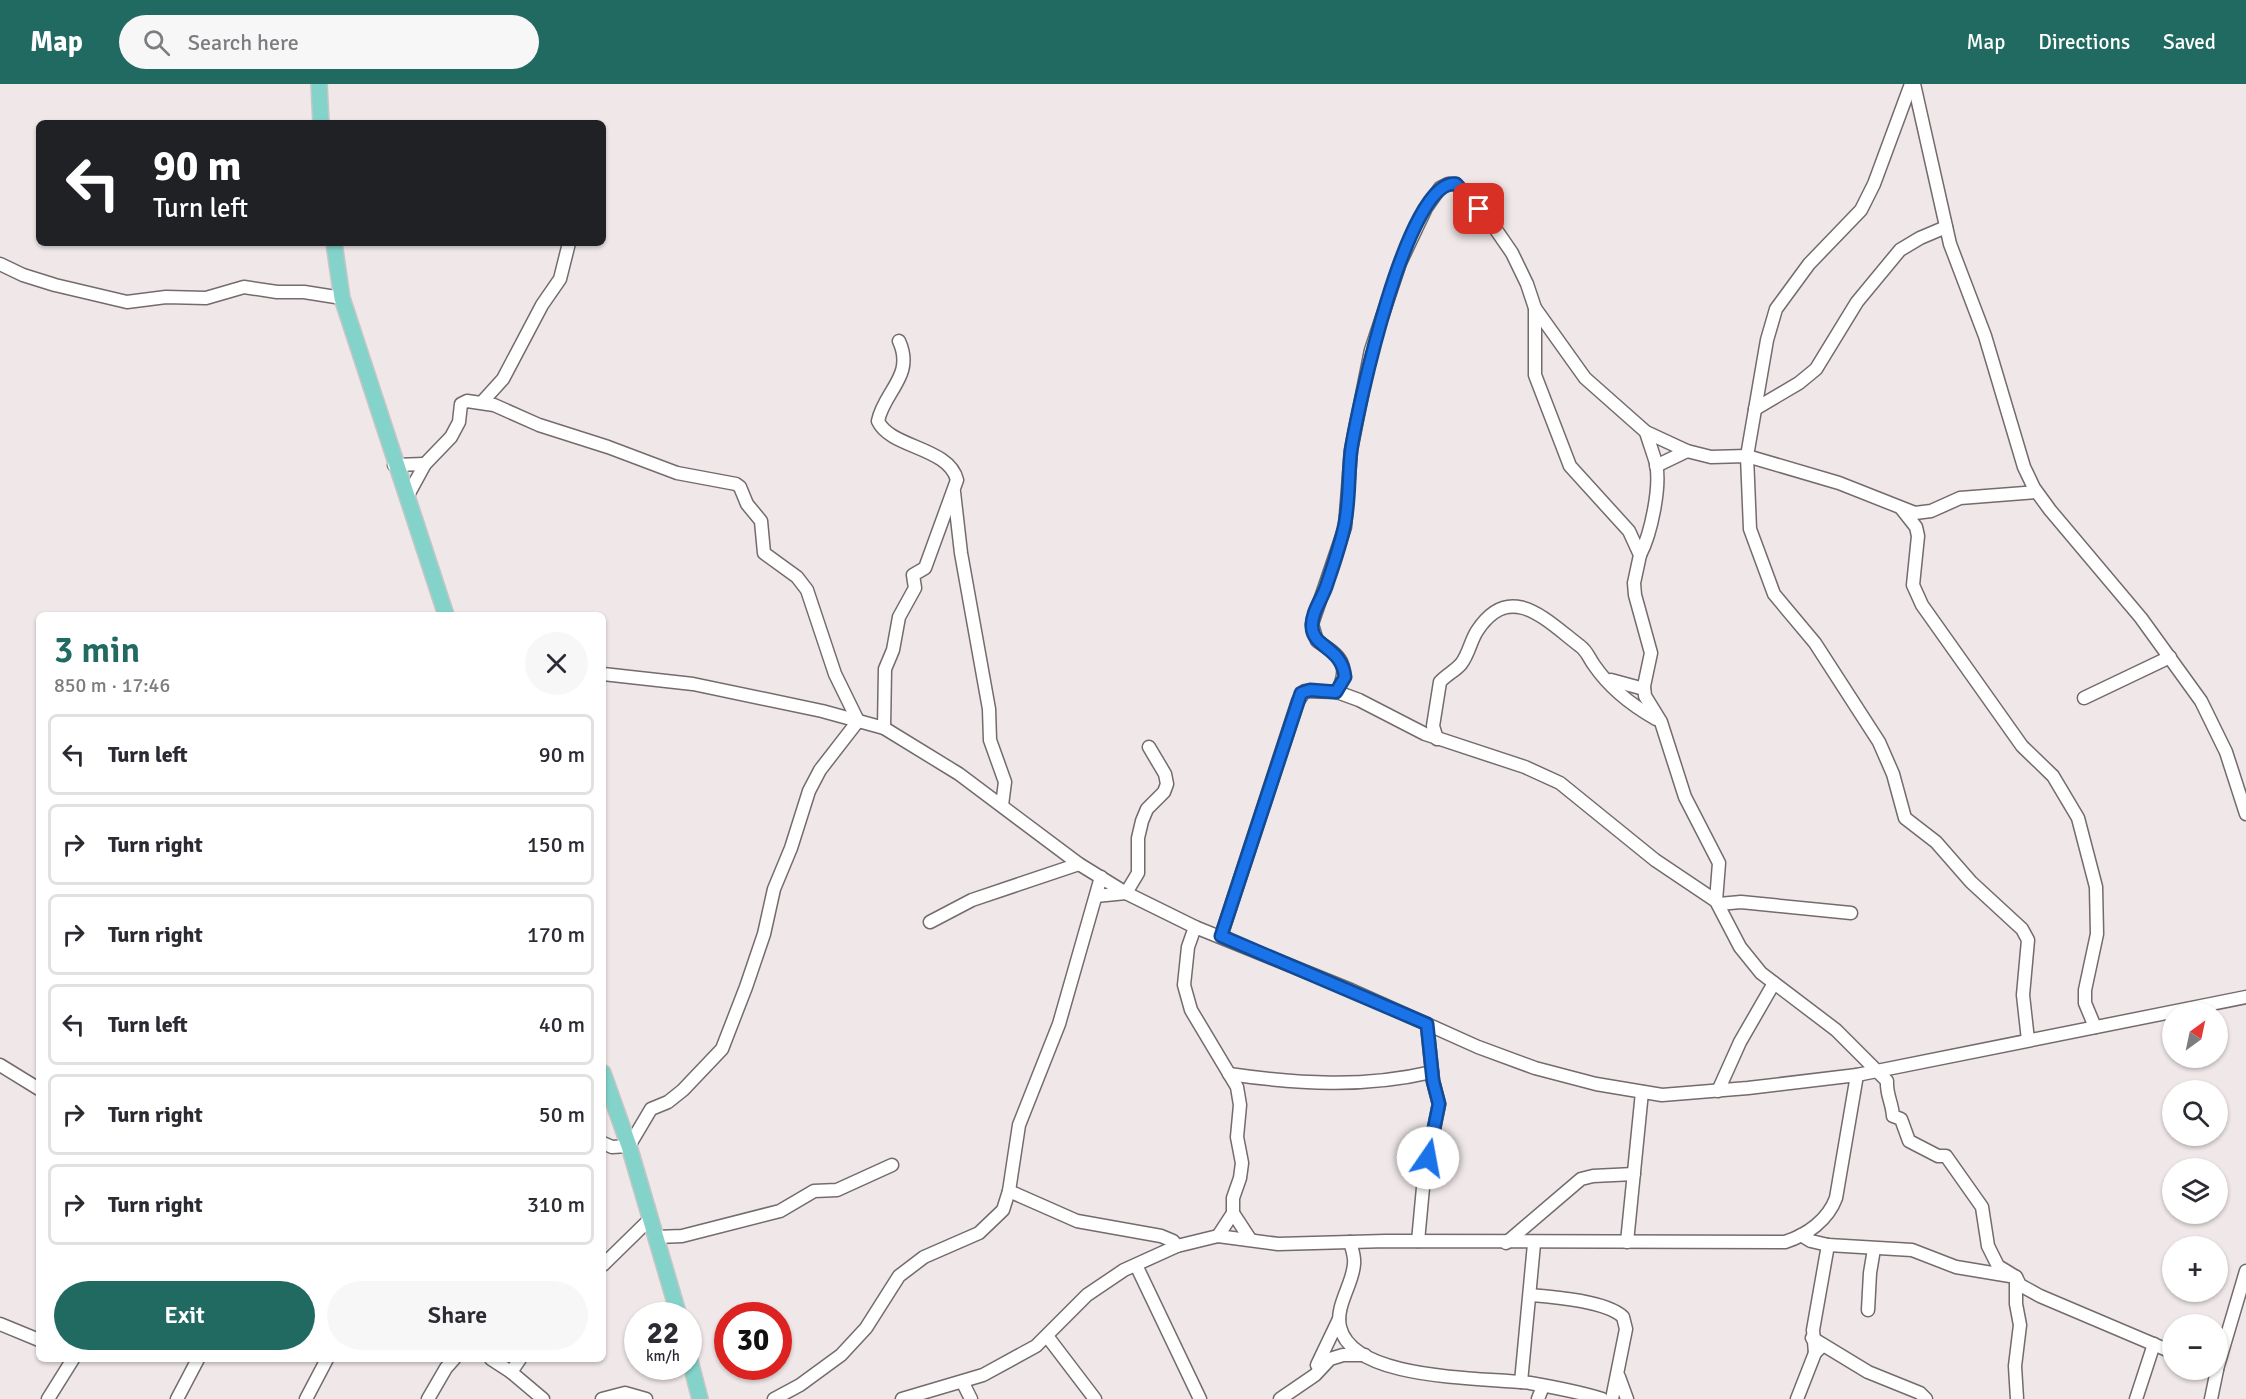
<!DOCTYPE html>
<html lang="en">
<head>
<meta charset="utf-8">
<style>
  :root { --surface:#fff; --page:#f7f7f7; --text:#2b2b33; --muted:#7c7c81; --line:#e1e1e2; --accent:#216a61 }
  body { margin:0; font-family:Signika,sans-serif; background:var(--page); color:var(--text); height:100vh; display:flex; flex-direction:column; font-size:22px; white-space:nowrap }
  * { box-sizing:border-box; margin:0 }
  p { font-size:20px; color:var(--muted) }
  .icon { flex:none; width:33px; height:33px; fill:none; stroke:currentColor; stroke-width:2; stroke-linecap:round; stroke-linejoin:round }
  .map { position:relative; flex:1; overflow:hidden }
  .side { position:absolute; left:36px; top:528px; width:570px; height:750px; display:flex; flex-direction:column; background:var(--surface); border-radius:9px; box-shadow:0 2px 4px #0004 }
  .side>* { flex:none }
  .hud { position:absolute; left:36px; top:36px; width:570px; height:126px; border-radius:9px; box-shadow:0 2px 4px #0004; background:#202124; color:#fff; overflow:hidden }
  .needle { width:39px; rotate:33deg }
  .controls { position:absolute; left:2162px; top:918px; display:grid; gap:12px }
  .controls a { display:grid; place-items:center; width:66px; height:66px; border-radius:50%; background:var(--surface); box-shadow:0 2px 4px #0004; font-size:30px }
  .speed { position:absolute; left:624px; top:1218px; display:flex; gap:12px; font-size:30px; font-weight:700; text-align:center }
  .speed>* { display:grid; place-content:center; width:78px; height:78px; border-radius:50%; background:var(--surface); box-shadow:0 2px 4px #0004; line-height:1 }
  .speed small { font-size:15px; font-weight:400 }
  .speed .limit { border:9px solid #d22; background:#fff; color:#111 }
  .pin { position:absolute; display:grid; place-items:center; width:51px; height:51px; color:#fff; margin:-26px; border-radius:12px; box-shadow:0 3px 9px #0006 }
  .me { position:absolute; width:66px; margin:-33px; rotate:12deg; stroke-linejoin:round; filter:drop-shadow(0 0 4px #0008) }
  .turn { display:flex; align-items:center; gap:21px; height:126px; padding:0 18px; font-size:27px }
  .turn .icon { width:78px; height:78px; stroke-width:2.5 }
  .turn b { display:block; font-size:42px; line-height:51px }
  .round { display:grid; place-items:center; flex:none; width:63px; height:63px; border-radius:32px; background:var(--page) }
  .headline { display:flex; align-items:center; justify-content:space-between; height:102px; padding:0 18px }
  h1 { font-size:36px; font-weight:600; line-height:45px; color:var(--accent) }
  .button { display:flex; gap:12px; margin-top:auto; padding:12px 18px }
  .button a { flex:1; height:69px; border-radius:36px; background:var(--accent); color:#fff; font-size:24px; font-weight:600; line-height:69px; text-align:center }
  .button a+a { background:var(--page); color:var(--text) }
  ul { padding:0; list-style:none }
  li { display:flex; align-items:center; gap:18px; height:81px; margin:0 12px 9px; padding:0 6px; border:3px solid var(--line); border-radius:9px }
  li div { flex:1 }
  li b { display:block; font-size:22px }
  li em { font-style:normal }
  header { display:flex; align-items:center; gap:36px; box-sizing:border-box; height:84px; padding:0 30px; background:var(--accent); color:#fff }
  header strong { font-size:28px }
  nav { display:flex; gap:33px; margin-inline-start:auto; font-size:21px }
  .search { width:420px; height:54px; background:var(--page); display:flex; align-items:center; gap:15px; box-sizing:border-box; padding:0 21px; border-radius:33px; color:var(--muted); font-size:22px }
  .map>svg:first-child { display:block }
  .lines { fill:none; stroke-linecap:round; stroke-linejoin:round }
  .minor-casing { stroke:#736b6c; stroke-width:15 }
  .major-casing { stroke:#c7c6c6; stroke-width:18 }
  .minor { stroke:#fff; stroke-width:12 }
  .major { stroke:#83d3ca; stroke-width:15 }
  .route-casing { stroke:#114b97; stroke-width:15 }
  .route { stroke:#1a73e8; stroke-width:10 }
</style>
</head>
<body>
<header>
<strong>Map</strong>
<div class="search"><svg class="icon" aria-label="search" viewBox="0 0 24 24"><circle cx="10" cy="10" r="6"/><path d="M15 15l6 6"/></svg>Search here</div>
<nav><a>Map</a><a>Directions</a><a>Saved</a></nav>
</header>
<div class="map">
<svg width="2246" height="1315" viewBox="0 0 2246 1315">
  <rect width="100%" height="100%" fill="#efe7e8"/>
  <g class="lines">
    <!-- minor casing -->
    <g class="minor-casing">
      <g id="minor">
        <polyline points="1911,0 1874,100 1861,126 1809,180 1776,225 1767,256 1747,372 1750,445 1774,510 1815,559 1879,658 1893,690 1905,734 1936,758 1971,798 2022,845 2028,856 2023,911 2028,956"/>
        <polyline points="1914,0 1950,160 1985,252 2024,383 2034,404 2050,426 2141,534 2201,617 2226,668 2246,730"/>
        <polyline points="0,180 23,191 55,201 127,218 166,213 206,214 244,203 277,208 304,208 342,214"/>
        <polyline points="1535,224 1585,294 1646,348 1687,367 1711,373 1747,372 1839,399 1915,429 1931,427 1960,414 2036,408"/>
        <polyline points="483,317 503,295 542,221 560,195 569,159"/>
        <polyline points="1755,325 1799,299 1816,285 1857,218 1900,166 1920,154 1946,143"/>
        <polyline points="394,381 425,380"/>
        <polyline points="1656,382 1687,367"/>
        <polyline points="954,408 961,469 989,625 990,656 1005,698 1002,721"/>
        <polyline points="407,413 425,380 451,353 459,338 461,320 467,317 494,321 539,341 608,363 677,389 736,400 740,403 747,420 761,437 764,469 797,493 807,506 835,590 858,637 820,686 809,707 791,764 774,805 764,850 746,903 722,965 683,1006 668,1018 651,1025 629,1062 612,1063 603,1059"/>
        <polyline points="1901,424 1916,443 1918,452 1913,501 1922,521 2022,662 2053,692 2078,734 2096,803 2097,850 2085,906 2085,919 2095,943"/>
        <path d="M1640,471C1651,450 1661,403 1656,379C1653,369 1649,358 1646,348"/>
        <polyline points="603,590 693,600 822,627 884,644 959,690 1079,780 1126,809 1195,843 1351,906 1478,963 1535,984 1596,1000 1662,1011 1748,1004 1857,991 2246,913"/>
        <polyline points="1611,596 1644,605"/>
        <path d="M1337,608C1351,581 1341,572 1317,557L1312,540L1345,443L1351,366L1371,266L1400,179L1426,124L1440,104L1448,100H1456L1490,137L1512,169L1527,200L1535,224V291L1570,382L1629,447L1640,471L1634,499L1635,511L1651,569L1644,602L1645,612L1661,638L1685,713L1719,779L1716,817"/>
        <polyline points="2084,614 2170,573"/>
        <path d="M884,644L885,585L893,566L899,533L915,504L913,491L925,484L957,396C949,363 890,364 878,337C884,307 915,292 899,257"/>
        <path d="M1437,655L1433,642L1440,598C1446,591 1455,587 1461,580C1469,570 1470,558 1477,547C1510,496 1546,536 1580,562C1587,567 1589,574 1594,581C1609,603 1633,622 1656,635"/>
        <polyline points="1096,812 1126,809 1138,789 1138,754 1142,737 1147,725 1164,708 1167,700 1165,690 1149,663"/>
        <polyline points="1719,820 1741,818 1851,829"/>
        <polyline points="930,838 972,816 1079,780"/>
        <polyline points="1195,843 1188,863 1184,901 1191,926 1237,1003 1240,1021 1237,1053 1242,1079 1240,1094 1233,1114 1233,1129 1218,1152"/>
        <path d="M1221,852L1298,617L1305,607L1337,608L1359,616L1425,650L1525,683L1560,699L1655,776L1716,817L1740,863L1761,889L1836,946L1887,997C1886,1010 1892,1018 1893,1032L1901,1035L1909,1057L1938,1072H1946L1982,1123L1988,1162L1998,1182L2016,1193V1220L2020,1241L2015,1282L2017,1315"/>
        <polyline points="0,981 39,1005"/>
        <path d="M1229,990C1298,1000 1364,1004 1432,988"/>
        <polyline points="1718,1007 1740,958 1774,899"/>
        <polyline points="1009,1107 1077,1137 1161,1152 1173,1157 1177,1162"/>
        <polyline points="1233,1129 1250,1155"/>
        <polyline points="1801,1151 1811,1157 1828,1161 1912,1166 1956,1183 2016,1193 2020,1201 2040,1212 2172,1268"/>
        <polyline points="657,1153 682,1152 780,1127 814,1107 837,1106 892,1081"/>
        <polyline points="1418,1157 1424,1093 1439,1020 1433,997 1427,940"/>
        <path d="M1350,1158C1352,1165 1355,1173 1354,1180C1353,1200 1335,1222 1340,1243C1353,1298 1486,1293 1530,1299C1553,1303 1579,1308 1602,1315"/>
        <polyline points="1627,1158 1642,1008"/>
        <polyline points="1506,1159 1581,1095 1593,1092 1634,1090"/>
        <polyline points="603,1181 651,1134"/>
        <polyline points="1136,1181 1200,1315"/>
        <path d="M1530,1211C1554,1213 1606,1217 1623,1233L1626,1245L1612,1315"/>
        <polyline points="1868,1226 1870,1189 1874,1165"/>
        <polyline points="0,1240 39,1256"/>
        <polyline points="1047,1252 1095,1315"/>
        <polyline points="1812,1254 1868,1288 1920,1309 1926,1315"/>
        <polyline points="1815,1269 1813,1246 1828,1161"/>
        <polyline points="491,1275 511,1288 543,1315"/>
        <polyline points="1317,1281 1339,1235"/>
        <polyline points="2217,1285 2246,1187"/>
        <polyline points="511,1288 520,1275"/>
        <polyline points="1619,1293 1627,1315"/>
        <polyline points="1521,1298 1534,1160"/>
        <polyline points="963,1299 971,1315"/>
        <polyline points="48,1315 73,1275"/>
        <polyline points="177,1315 198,1275"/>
        <polyline points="306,1315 327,1275"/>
        <polyline points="428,1315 446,1284 454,1275"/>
        <polyline points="602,1315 625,1309 646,1315"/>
        <polyline points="774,1315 800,1301 841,1271 866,1244 899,1192 924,1173 979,1149 1003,1126 1009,1107 1019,1041 1059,940 1101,793"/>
        <path d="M902,1315L983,1291L1036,1262L1087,1211L1124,1186L1177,1162L1218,1152L1278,1160L1386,1157L1785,1158C1807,1151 1828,1136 1836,1114L1857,991"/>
        <polyline points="1280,1315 1315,1291 1330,1275 1343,1271 1365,1271"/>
        <polyline points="1538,1315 1543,1302"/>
        <polyline points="1797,1315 1815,1269 1820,1264"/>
        <polyline points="2136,1315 2154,1260"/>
        <polyline points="2211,1315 2217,1286"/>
      </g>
    </g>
    <!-- major casing -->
    <g class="major-casing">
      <g id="major">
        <polyline points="319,0 321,39"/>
        <polyline points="334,159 342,214 446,531"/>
        <polyline points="603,989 629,1062 679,1232"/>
        <polyline points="688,1269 700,1315"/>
      </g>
    </g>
    <!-- minor -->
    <use href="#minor" class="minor"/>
    <!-- major -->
    <use href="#major" class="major"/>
  </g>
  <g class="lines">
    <!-- route casing -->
    <g class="route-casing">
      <path id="route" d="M1428,1074L1439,1020L1433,997L1427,940L1221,852L1301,609L1310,606L1336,608L1345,593C1342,563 1313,564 1312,543C1311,528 1323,514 1327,500C1333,482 1340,462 1344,444C1350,418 1348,392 1351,367C1357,327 1407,93 1456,100L1479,125"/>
    </g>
    <!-- route -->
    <use href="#route" class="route"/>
  </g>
</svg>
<div class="controls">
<a><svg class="needle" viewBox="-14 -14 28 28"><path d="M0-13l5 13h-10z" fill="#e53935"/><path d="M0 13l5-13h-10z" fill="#7c7c81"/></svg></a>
<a><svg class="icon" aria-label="search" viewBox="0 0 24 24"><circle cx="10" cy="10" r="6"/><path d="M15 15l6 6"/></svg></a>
<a><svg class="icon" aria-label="layers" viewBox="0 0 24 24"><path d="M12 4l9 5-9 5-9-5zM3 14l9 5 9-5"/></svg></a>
<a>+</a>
<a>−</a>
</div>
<div class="speed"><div>22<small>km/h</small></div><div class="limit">30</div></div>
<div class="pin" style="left:1479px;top:125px;background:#d93025"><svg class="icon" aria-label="arrive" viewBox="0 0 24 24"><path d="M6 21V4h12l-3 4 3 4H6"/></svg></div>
<svg class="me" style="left:1428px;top:1074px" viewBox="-20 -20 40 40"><circle r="19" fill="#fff"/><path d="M0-13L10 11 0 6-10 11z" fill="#1a73e8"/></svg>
<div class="hud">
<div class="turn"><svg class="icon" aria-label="left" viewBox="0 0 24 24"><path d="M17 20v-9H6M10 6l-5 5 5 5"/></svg><div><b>90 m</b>Turn left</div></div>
</div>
<section class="side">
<div class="headline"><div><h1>3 min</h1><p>850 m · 17:46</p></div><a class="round"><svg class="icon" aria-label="close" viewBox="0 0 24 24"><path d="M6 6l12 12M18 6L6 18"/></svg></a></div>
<ul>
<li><svg class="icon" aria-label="left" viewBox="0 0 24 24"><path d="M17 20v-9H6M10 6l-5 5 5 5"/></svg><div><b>Turn left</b></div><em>90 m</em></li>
<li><svg class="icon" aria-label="right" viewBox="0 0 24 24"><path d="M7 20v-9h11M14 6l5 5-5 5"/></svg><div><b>Turn right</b></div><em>150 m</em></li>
<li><svg class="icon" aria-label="right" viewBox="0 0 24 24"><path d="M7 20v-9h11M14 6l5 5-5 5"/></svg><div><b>Turn right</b></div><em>170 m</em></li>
<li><svg class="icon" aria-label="left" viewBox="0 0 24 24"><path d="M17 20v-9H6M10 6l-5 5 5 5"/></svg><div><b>Turn left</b></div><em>40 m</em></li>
<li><svg class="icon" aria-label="right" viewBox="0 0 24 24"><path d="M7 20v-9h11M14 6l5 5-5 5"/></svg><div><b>Turn right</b></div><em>50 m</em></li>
<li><svg class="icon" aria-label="right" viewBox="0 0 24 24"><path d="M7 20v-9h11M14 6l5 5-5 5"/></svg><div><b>Turn right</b></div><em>310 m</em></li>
</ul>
<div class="button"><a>Exit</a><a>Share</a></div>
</section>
</div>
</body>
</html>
